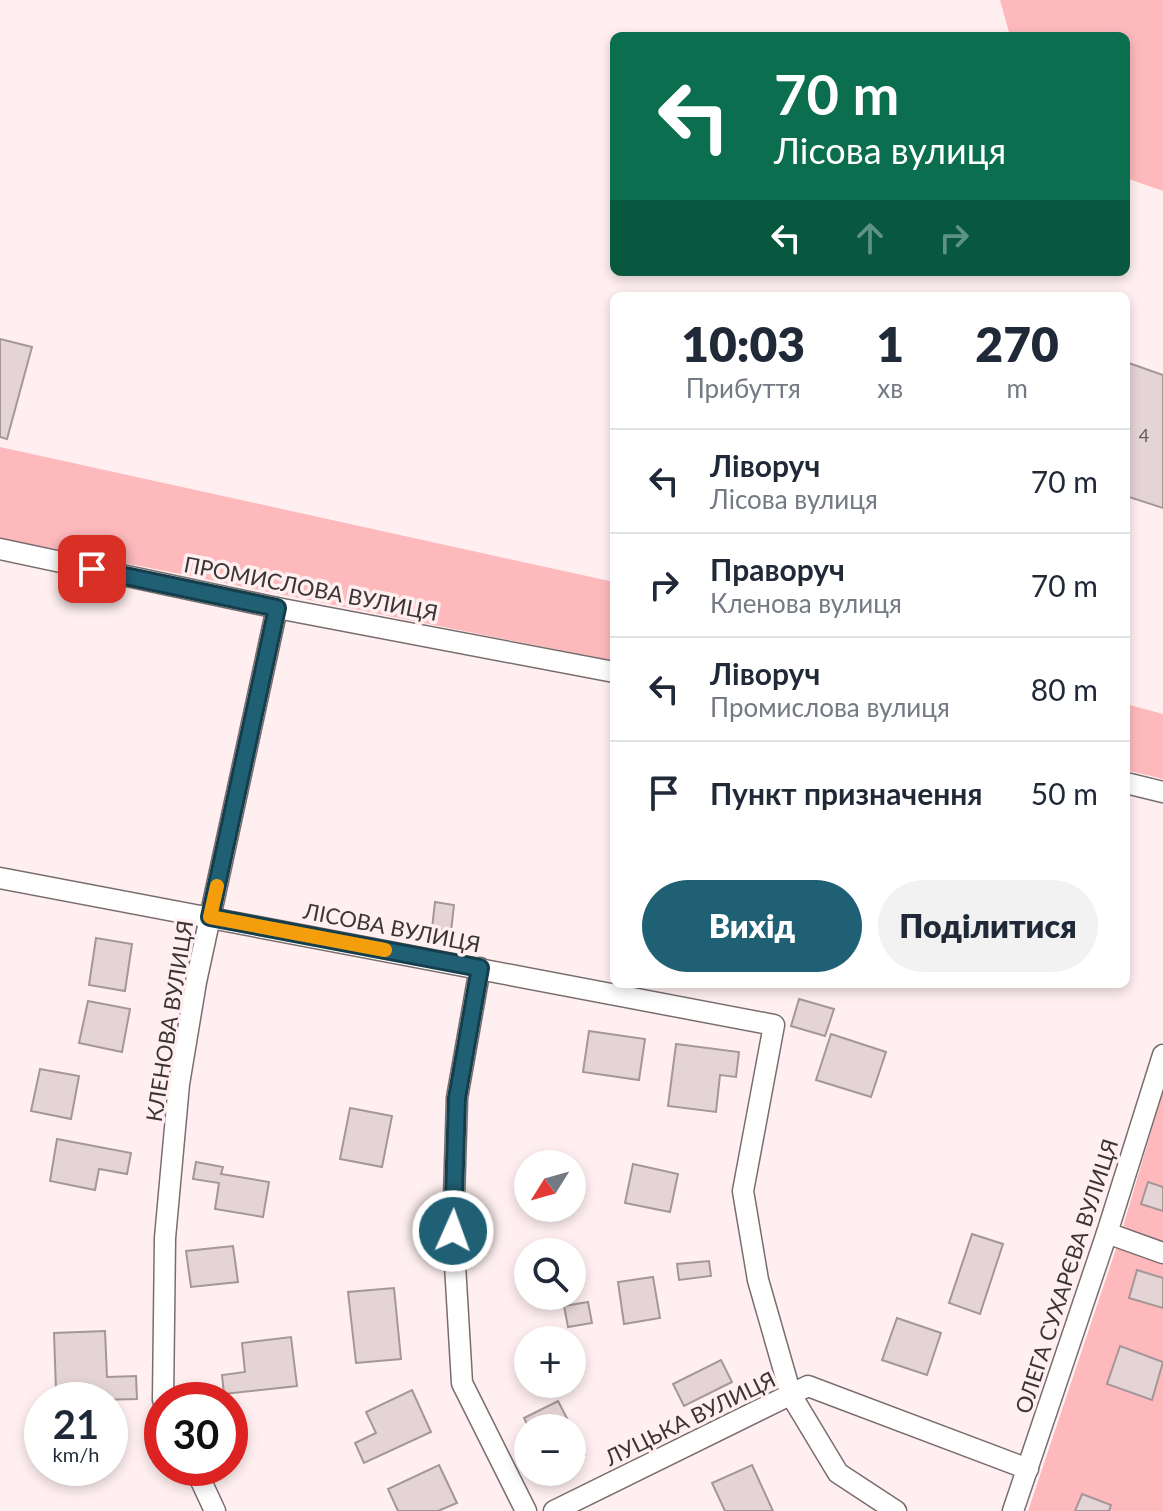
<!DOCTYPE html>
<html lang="uk">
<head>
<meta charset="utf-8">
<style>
  :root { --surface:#fff; --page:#f2f2f3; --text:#1f2937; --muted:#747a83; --line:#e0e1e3; --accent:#206075 }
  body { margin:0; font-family:Lato,sans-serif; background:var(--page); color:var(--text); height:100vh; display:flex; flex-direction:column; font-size:30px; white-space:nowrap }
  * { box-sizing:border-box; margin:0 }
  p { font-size:26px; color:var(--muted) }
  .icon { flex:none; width:44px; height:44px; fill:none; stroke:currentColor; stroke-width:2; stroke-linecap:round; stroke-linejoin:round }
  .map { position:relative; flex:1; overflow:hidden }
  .drawer { position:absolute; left:610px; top:292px; width:520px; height:696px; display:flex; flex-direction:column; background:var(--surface); border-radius:12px; box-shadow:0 4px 12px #0003 }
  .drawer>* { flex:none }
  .hud { position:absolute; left:610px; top:32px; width:520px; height:244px; border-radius:12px; box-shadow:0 4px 12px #0003; background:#0b6e4f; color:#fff; overflow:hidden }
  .needle { width:52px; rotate:233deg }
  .tools { position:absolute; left:514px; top:1150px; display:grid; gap:16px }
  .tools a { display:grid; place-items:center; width:72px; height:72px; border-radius:50%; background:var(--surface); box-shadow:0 4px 12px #0003; font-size:40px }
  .speed { position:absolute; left:24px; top:1382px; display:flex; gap:16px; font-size:40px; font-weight:700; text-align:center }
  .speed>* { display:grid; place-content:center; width:104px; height:104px; border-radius:50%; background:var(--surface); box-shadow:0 4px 12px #0003; line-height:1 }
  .speed small { font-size:20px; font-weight:400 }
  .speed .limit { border:12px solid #d22; background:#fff; color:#111 }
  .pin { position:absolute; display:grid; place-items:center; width:68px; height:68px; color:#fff; margin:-34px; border-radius:16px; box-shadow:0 4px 12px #0006 }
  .me { position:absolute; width:88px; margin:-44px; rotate:2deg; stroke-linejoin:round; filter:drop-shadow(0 0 6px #0008) }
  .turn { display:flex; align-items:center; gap:28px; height:168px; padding:0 32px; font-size:36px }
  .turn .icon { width:104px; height:104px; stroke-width:2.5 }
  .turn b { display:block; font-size:56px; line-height:68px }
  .lanes { display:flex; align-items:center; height:76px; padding:0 32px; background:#0003; justify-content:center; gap:40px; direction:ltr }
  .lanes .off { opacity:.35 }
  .eta { display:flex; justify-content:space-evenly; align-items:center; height:136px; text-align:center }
  .eta b { font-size:48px; font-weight:800; line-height:56px }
  .button { display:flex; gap:16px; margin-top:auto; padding:16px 32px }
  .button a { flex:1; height:92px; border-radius:48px; background:var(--accent); color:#fff; font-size:32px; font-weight:800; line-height:92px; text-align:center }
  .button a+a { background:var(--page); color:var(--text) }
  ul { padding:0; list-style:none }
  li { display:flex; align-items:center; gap:24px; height:104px; padding:0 32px; border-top:2px solid var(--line) }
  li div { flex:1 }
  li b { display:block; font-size:30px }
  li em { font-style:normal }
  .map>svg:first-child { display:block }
  .green { fill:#feb9bd }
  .building { fill:#e4d4d5; stroke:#a59697; stroke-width:2 }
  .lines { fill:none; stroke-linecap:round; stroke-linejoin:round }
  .street-casing { stroke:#7a6d6d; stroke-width:23 }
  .street { stroke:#fff; stroke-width:20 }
  .route-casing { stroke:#153e4c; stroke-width:20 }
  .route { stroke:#206075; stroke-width:14 }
  .slow { stroke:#f59e0b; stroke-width:14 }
  .labels { text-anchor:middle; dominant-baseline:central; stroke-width:7; stroke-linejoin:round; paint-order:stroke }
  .number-label { font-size:18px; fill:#655d5d }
  .street-label { font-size:22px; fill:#3b3535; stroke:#ffeff0 }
</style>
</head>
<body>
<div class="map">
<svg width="1163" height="1511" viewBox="0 0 1163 1511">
  <rect width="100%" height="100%" fill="#ffeff0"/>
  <!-- green -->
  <g class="green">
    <polygon points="1000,0 1163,0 1163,191 1126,178 1126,36 1010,36"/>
    <polygon points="0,447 614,582 614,661 0,538"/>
    <polygon points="1126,704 1163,714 1163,779 1126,770"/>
    <polygon points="1163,1091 1163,1511 1028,1511 1120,1237"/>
  </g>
  <!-- building -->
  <g class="building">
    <polygon points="0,339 32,347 7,439 0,437"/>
    <polygon points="1126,362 1163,375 1163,508 1126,496"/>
    <polygon points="435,902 454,905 451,931 432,928"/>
    <polygon points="96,938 132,944 125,991 89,985"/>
    <polygon points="799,999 834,1009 825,1036 791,1026"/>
    <polygon points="88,1001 130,1009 122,1052 79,1043"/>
    <polygon points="589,1031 645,1039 639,1080 583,1072"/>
    <polygon points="831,1034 886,1052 871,1097 816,1080"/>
    <polygon points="676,1044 739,1052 736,1077 720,1075 716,1112 668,1106"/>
    <polygon points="40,1069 79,1076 71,1119 31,1111"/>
    <polygon points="350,1108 392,1116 382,1167 340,1159"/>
    <polygon points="57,1139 131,1153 127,1174 99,1169 95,1190 50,1181"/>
    <polygon points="196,1162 223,1167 221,1174 269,1182 263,1217 215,1209 219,1183 193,1179"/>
    <polygon points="633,1164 678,1174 670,1212 625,1203"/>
    <polygon points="1148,1182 1163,1187 1163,1211 1141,1204"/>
    <polygon points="972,1234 1003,1244 980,1314 949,1303"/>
    <polygon points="233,1246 238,1282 191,1287 186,1251"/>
    <polygon points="709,1261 711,1276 679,1280 677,1264"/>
    <polygon points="1137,1270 1163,1278 1163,1308 1129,1298"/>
    <polygon points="653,1277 660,1318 624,1324 618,1282"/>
    <polygon points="394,1288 401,1359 356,1363 348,1292"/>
    <polygon points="588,1302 592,1323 568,1327 564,1306"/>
    <polygon points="897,1318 941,1333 927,1375 882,1360"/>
    <polygon points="105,1331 107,1377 136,1376 137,1399 99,1400 99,1390 56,1391 54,1333"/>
    <polygon points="291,1337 297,1386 224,1394 222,1375 245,1372 242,1343"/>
    <polygon points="1120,1346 1163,1362 1152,1400 1107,1384"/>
    <polygon points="721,1360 732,1382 684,1406 673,1384"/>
    <polygon points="412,1390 431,1432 364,1463 355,1443 376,1433 366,1412"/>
    <polygon points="558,1401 572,1428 529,1428 524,1418"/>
    <polygon points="572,1429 585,1455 572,1461"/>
    <polygon points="439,1465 457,1503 438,1511 398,1511 388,1489"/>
    <polygon points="752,1465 773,1511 725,1511 712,1483"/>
    <polygon points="1082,1494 1111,1505 1109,1511 1075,1511"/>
  </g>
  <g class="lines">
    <!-- street casing -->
    <g class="street-casing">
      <g id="street">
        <polyline points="0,549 277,608 614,672"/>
        <polyline points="1126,783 1163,792"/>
        <polyline points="0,878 774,1025 743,1191 758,1280 791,1395 838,1473 896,1511"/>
        <polyline points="480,968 457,1098 453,1231 462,1383 526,1511"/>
        <polyline points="1107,1233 1163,1253"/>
        <polyline points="163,1400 165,1238 179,1084 196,982 277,608"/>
        <polyline points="195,1468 215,1511"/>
        <polyline points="554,1511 808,1386 1028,1469"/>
        <polyline points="1013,1511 1107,1233 1163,1055"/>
      </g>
    </g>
    <!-- street -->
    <use href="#street" class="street"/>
  </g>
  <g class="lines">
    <!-- route casing -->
    <g class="route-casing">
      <polyline id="route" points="92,569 277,608 210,917 480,968 457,1098 453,1231"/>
    </g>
    <!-- route -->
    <use href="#route" class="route"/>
    <!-- slow -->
    <polyline class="slow" points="217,886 210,917 385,950"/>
  </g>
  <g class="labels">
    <!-- number labels -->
    <g class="number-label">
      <text x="1144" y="435">4</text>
    </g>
    <!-- street labels -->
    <g class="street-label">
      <text transform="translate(311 588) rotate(11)">ПРОМИСЛОВА ВУЛИЦЯ</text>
      <text transform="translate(392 927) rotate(11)">ЛІСОВА ВУЛИЦЯ</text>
      <text transform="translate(169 1021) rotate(-81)">КЛЕНОВА ВУЛИЦЯ</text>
      <text transform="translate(1066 1276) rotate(-72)">ОЛЕГА СУХАРЄВА ВУЛИЦЯ</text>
      <text transform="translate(690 1418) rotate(-26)">ЛУЦЬКА ВУЛИЦЯ</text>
    </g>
  </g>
</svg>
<div class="tools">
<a><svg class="needle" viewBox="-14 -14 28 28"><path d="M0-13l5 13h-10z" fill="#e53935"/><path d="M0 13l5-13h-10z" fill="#747a83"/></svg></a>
<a><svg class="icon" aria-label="search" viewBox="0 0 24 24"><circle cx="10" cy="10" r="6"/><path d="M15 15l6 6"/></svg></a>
<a>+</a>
<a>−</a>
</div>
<div class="speed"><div>21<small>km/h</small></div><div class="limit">30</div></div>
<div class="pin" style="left:92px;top:569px;background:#d93025"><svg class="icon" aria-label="arrive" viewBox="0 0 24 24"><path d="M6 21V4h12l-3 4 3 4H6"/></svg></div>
<svg class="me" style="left:453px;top:1231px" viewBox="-20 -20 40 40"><circle r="17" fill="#206075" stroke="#fff" stroke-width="3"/><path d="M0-11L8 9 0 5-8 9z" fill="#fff"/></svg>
<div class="hud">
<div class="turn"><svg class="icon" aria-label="left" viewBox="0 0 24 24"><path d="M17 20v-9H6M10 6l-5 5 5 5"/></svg><div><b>70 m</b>Лісова вулиця</div></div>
<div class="lanes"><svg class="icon" aria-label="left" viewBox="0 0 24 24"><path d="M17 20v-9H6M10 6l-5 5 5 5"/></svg><svg class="icon off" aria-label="ahead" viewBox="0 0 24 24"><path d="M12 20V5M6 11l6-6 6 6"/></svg><svg class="icon off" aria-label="right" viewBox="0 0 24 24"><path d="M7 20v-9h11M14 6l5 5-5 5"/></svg></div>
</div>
<section class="drawer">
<div class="eta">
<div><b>10:03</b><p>Прибуття</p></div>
<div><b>1</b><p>хв</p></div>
<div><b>270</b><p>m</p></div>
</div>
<ul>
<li><svg class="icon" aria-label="left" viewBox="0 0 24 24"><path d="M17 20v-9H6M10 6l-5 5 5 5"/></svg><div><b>Ліворуч</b><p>Лісова вулиця</p></div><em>70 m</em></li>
<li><svg class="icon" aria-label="right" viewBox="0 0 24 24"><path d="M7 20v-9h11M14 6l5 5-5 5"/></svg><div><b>Праворуч</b><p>Кленова вулиця</p></div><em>70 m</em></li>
<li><svg class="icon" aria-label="left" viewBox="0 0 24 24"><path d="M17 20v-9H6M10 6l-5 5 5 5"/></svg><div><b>Ліворуч</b><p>Промислова вулиця</p></div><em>80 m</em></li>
<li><svg class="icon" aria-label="arrive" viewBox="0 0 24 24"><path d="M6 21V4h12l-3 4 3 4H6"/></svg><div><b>Пункт призначення</b></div><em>50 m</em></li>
</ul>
<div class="button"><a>Вихід</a><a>Поділитися</a></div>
</section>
</div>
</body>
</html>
